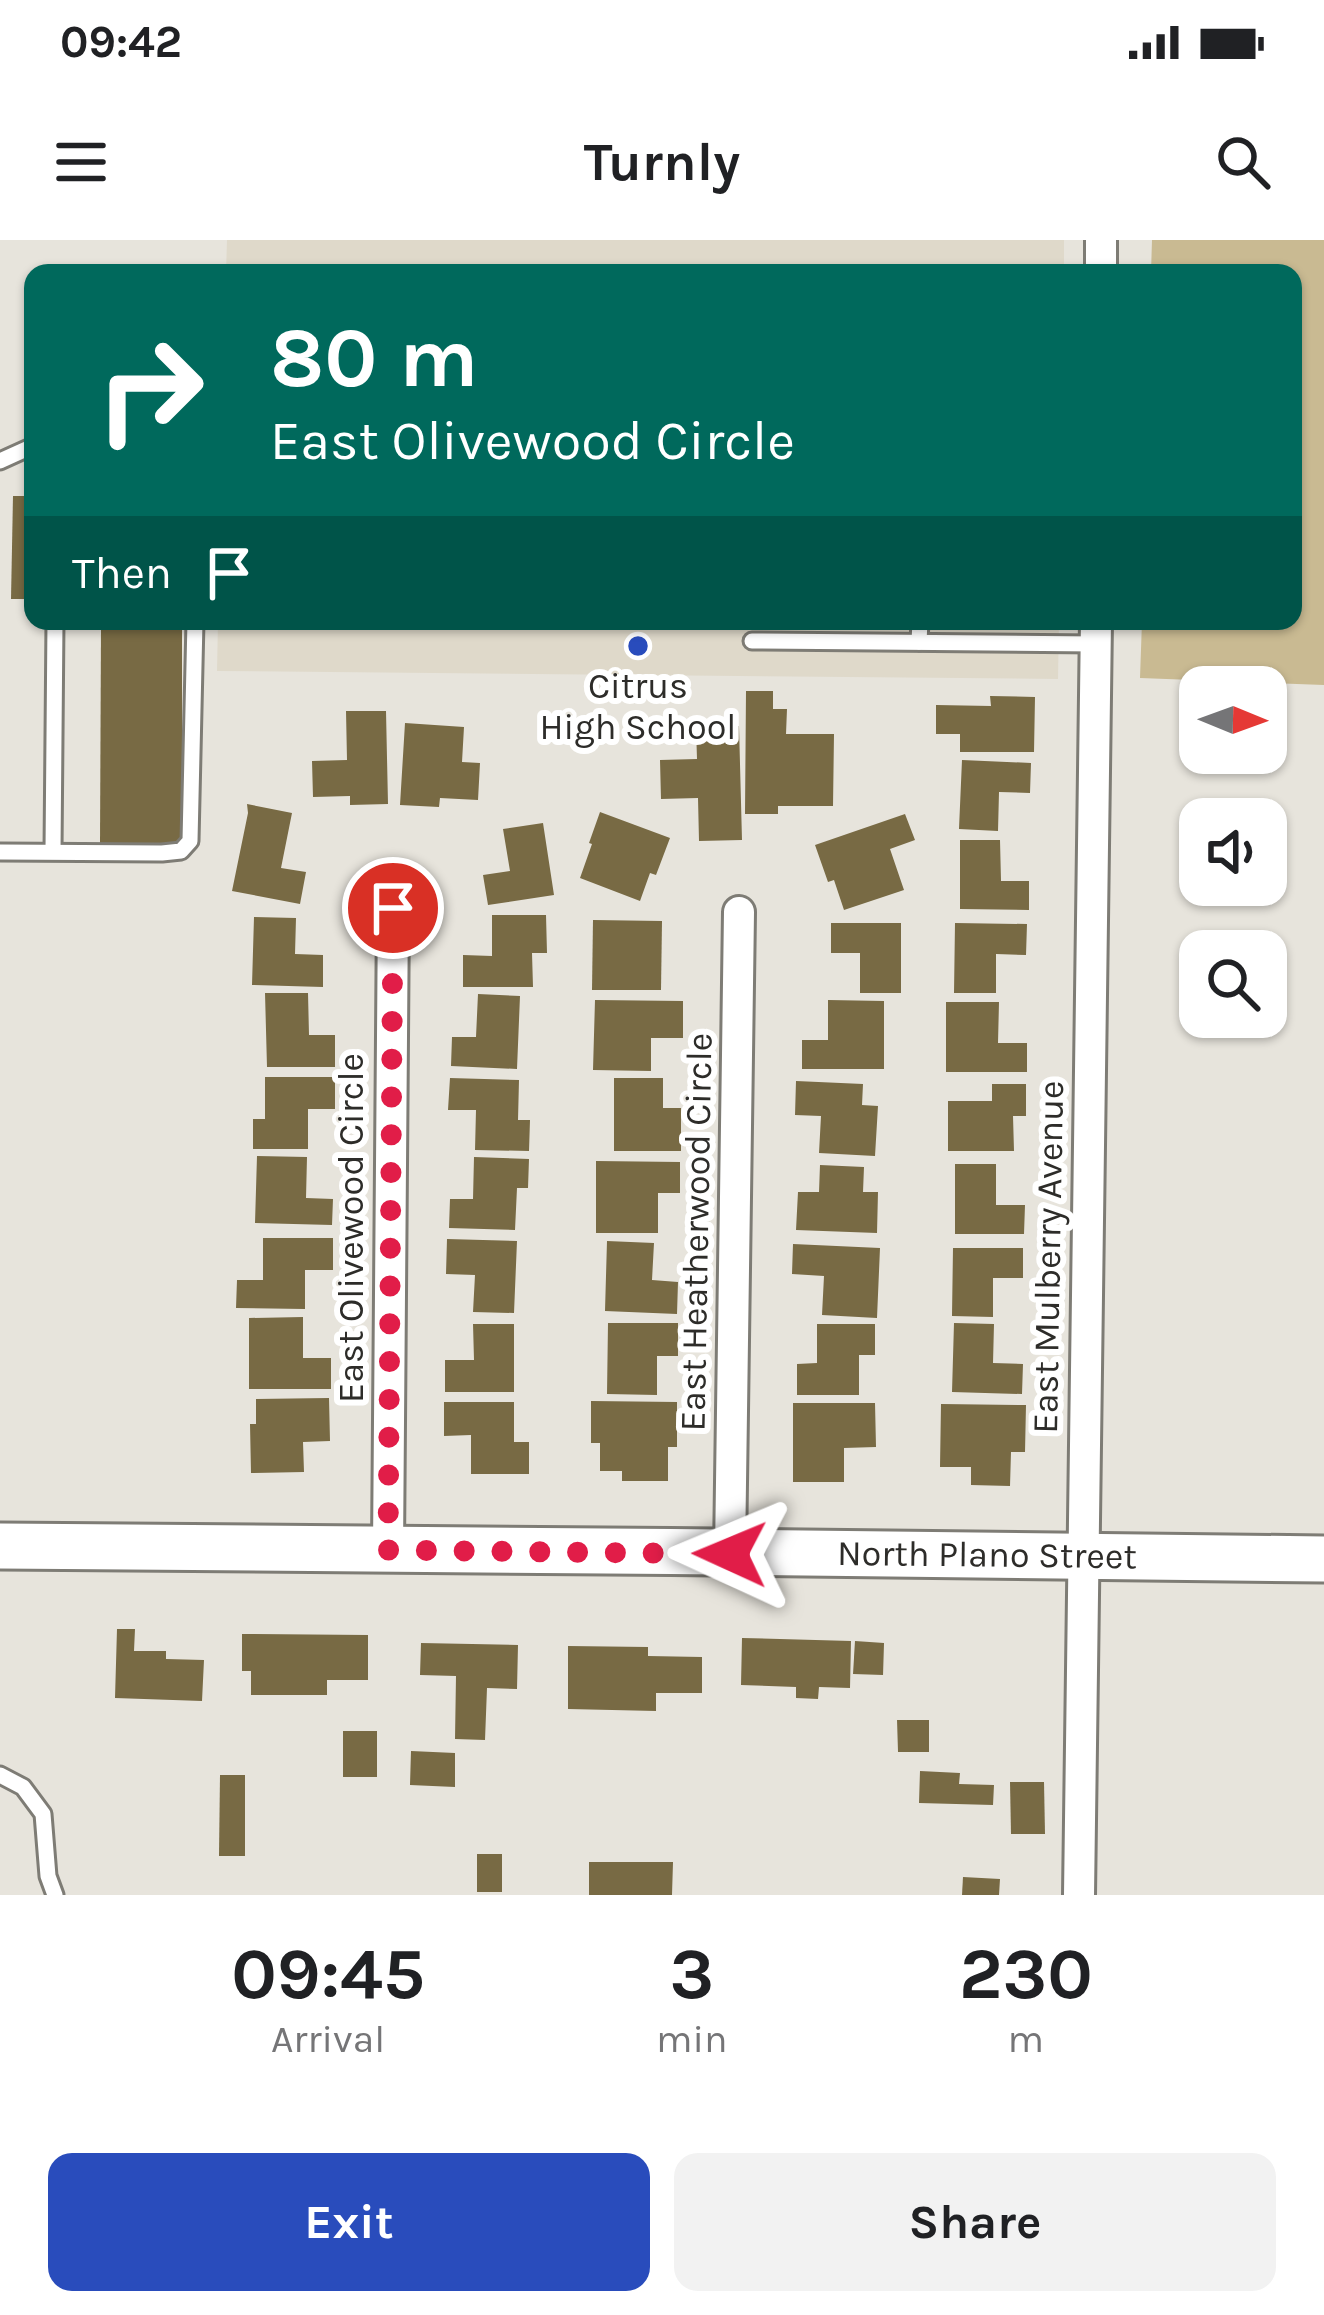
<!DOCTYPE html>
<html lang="en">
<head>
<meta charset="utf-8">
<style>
  :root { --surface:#fff; --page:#f2f2f2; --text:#202124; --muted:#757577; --accent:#294cbc }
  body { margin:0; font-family:Karla,sans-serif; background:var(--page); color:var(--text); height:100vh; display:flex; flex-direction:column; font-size:45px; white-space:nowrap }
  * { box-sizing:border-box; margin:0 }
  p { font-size:39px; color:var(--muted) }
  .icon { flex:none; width:66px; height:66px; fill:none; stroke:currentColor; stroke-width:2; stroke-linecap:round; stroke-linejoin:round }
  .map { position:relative; height:1655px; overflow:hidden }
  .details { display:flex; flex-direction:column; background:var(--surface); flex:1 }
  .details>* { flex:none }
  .top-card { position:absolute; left:24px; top:24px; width:1278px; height:366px; border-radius:24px; box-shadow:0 3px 9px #0004; background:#00695c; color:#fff; overflow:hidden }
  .needle { width:78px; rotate:91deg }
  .fabs { position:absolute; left:1179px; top:426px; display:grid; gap:24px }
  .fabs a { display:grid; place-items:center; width:108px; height:108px; border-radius:24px; background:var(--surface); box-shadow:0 3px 9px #0004; font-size:60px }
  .pin { position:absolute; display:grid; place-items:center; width:102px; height:102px; color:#fff; margin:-51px; border:6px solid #fff; border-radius:50%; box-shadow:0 3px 12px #0007 }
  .me { position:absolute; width:132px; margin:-66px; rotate:271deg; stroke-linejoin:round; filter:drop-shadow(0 0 9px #0008) }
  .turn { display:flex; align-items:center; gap:42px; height:252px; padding:0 48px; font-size:54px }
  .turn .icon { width:156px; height:156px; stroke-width:2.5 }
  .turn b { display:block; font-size:84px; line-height:102px }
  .then { display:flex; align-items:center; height:114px; padding:0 48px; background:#0003; gap:24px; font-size:45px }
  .eta { display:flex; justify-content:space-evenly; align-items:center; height:204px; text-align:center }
  .eta b { font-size:72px; font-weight:700; line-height:84px }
  .cta { display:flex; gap:24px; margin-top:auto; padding:24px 48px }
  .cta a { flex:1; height:138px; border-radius:24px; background:var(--accent); color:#fff; font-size:48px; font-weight:700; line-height:138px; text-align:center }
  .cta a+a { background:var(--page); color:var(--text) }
  .status { display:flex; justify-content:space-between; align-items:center; height:84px; padding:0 60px; background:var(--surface); direction:ltr }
  .status svg { height:33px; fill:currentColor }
  header { display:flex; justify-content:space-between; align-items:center; height:156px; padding:0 48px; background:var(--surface); font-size:54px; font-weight:700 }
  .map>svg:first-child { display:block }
  .built { fill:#dfd9ca }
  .green { fill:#c9ba92 }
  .building { fill:#786a44 }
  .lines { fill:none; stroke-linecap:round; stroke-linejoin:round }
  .lane-casing { stroke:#7e7c75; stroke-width:21 }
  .street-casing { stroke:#7e7c75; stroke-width:36 }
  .secondary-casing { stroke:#7e7c75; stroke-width:51 }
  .lane { stroke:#fff; stroke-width:15 }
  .street { stroke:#fff; stroke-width:30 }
  .secondary { stroke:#fff; stroke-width:45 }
  .route { stroke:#e11d48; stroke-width:21; stroke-dasharray:0 37.8 }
  .poi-dot { fill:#294cbc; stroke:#fff; stroke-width:4.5 }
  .labels { text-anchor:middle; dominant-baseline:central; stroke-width:12; stroke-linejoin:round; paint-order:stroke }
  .poi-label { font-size:36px; fill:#2d2c29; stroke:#fff }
  .street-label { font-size:36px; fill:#2d2c29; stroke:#fff }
</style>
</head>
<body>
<div class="status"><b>09:42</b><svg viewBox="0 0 49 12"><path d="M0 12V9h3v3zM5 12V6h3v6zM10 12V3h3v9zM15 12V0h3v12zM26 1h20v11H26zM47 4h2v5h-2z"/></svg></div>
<header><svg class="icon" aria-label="menu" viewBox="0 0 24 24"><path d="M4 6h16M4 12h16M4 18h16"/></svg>Turnly<svg class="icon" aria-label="search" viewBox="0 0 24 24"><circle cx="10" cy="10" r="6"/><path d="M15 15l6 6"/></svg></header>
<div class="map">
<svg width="1324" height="1655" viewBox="0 0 1324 1655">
  <rect width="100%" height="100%" fill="#e7e4dc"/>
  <!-- built -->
  <g class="built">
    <polygon points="227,0 1064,0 1064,33 226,33"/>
    <polygon points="218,381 1059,381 1058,439 217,431"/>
  </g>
  <!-- green -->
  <polygon class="green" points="1152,0 1324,0 1324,445 1140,438 1142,381 1293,381 1293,33 1151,33"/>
  <!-- building -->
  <g class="building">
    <polygon points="674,24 739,26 738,33 674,33"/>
    <polygon points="13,256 33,256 33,359 11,359"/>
    <polygon points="101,388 182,388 182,603 100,603"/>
    <polygon points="746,451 773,451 773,469 787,469 786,494 834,494 833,566 778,566 778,574 745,574"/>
    <polygon points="990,456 1035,457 1034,512 960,512 960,494 936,494 936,465 991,466"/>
    <polygon points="346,471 386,471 388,564 350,565 350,556 313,557 312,521 347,520"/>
    <polygon points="405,483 464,487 462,522 480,523 478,560 440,558 439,567 400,565"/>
    <polygon points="739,486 742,600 699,601 698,558 661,559 660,520 697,519 696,487"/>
    <polygon points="962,520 1031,523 1030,553 999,552 998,591 959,589"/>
    <polygon points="247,564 292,573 281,628 306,632 300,664 232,651 248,573"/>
    <polygon points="600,572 670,598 656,635 650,633 640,661 580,638 592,604 589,603"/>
    <polygon points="905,574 915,600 890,609 904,650 844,670 834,640 828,642 815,605"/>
    <polygon points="543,583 554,655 488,665 483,635 510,631 503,589"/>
    <polygon points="960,600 1000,600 1001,641 1029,641 1029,670 960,669"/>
    <polygon points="492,675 546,675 547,713 532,713 533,747 463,747 463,715 492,716"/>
    <polygon points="254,677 296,678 295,714 323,715 323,747 252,745"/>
    <polygon points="593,680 662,681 661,750 592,750"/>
    <polygon points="831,683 901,683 901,753 860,753 860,713 831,713"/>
    <polygon points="955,683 1027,684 1026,715 996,714 996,753 954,753"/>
    <polygon points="265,753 308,753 309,795 335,795 335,827 267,827"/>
    <polygon points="478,754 520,756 517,829 451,826 452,797 476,797"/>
    <polygon points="595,760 683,761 683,798 651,798 651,831 593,830"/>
    <polygon points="828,760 884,761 884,829 802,829 802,800 828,800"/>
    <polygon points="946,762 999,762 998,803 1027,803 1027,832 946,832"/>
    <polygon points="265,837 335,837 335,869 308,869 308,909 253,909 253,879 265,879"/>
    <polygon points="450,838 519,840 518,880 530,880 529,911 475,910 476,870 448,870"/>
    <polygon points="614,838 663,838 663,868 681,868 681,911 614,911"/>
    <polygon points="796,841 863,844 862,865 878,866 875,916 819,913 821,876 795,875"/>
    <polygon points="992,844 1026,844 1026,876 1013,876 1014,911 948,911 948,861 992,861"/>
    <polygon points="257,916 307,917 306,958 333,959 332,985 255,983"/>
    <polygon points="474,917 529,919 528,948 517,948 515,990 449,988 450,959 473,959"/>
    <polygon points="596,921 680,922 680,953 658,953 658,993 596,993"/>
    <polygon points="955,924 996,924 996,965 1025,965 1024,994 955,994"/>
    <polygon points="820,925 864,927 863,952 878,952 877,993 796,990 798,952 819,952"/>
    <polygon points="263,998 333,998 333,1030 305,1030 305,1069 236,1068 237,1040 263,1040"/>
    <polygon points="447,999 517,1001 514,1073 473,1072 475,1035 446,1034"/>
    <polygon points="607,1001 654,1003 652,1040 678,1042 677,1074 605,1071"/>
    <polygon points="793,1004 880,1008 877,1078 822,1075 824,1036 792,1034"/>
    <polygon points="953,1008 1023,1008 1023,1038 993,1038 993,1077 952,1076"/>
    <polygon points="303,1077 303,1118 331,1118 331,1149 249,1149 249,1078"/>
    <polygon points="608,1083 678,1083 678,1116 657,1116 657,1155 607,1154"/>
    <polygon points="954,1083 994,1084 993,1123 1023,1124 1022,1154 952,1152"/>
    <polygon points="473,1084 514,1084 514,1152 445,1152 445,1120 474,1120"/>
    <polygon points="817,1084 875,1084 875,1115 859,1115 859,1155 797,1155 797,1124 817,1123"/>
    <polygon points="329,1158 330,1201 303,1202 304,1232 251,1233 250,1184 256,1184 256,1159"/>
    <polygon points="591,1161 677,1162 677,1207 668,1207 668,1241 622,1241 622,1231 600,1231 600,1203 591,1203"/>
    <polygon points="444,1162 514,1162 514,1202 529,1202 529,1234 471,1234 471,1195 444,1196"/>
    <polygon points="793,1163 875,1163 876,1207 844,1208 844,1242 793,1242"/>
    <polygon points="941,1164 1026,1165 1025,1212 1011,1212 1010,1246 971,1245 971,1227 940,1227"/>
    <polygon points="117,1389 135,1389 134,1411 166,1411 166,1419 204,1420 202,1461 115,1458"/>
    <polygon points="242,1394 368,1395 368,1440 327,1440 327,1455 251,1455 251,1431 242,1431"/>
    <polygon points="742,1398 851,1401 850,1448 819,1447 818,1459 796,1458 796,1447 741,1445"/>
    <polygon points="855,1401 884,1403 883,1435 853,1434"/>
    <polygon points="421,1403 518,1405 517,1449 487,1448 485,1500 455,1499 456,1436 420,1435"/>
    <polygon points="568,1406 648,1407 648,1416 702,1417 702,1453 656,1453 656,1471 568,1469"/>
    <polygon points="897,1480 929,1480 929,1512 898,1512"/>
    <rect x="343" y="1491" width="34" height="46"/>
    <polygon points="411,1511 455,1513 455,1547 410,1545"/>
    <polygon points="920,1531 960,1533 959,1544 994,1545 993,1565 919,1563"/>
    <polygon points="220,1535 245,1535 245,1616 219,1616"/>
    <polygon points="1010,1542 1044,1542 1045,1594 1011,1594"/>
    <rect x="477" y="1614" width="25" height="38"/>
    <polygon points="589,1622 673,1622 672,1655 589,1655"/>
    <polygon points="963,1637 1000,1639 999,1655 962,1655"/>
  </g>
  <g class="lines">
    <!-- lane casing -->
    <g class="lane-casing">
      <g id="lane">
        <polyline points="0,221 33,206"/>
        <polyline points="752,401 1096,404"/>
        <polyline points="919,402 920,381"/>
        <polyline points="53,611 55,381"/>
        <polyline points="0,612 162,613 181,611 190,601 195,381"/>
        <polyline points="0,1535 23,1547 43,1574 48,1636 55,1655"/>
      </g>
    </g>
    <!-- street casing -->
    <g class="street-casing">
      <g id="street">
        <polyline points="1101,33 1101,0"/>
        <polyline points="388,1310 393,668"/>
        <polyline points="730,1314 739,672"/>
        <polyline points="1079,1655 1096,381"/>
      </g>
    </g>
    <!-- secondary casing -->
    <g class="secondary-casing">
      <g id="secondary">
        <path id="s1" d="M0,1306C441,1310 883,1312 1324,1319"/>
      </g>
    </g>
    <!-- lane -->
    <use href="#lane" class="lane"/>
    <!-- street -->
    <use href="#street" class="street"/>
    <!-- secondary -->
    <use href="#secondary" class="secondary"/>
  </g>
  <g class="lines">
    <!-- route -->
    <polyline class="route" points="393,668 388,1310 730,1314"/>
  </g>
  <!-- markers -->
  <circle class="poi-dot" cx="638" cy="406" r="12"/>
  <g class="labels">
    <!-- poi labels -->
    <g class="poi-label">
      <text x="638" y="446">Citrus<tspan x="638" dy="41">High School</tspan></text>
    </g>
    <!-- street labels -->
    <g class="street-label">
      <text transform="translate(351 988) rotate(-90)">East Olivewood Circle</text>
      <text transform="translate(696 992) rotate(-89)">East Heatherwood Circle</text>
      <text transform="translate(1048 1017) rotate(-89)">East Mulberry Avenue</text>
      <text stroke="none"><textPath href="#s1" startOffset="987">North Plano Street</textPath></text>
    </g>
  </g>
</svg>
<div class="fabs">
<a><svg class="needle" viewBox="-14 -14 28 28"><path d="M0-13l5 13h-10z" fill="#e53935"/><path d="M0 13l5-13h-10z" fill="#757577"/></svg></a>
<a><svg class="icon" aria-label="sound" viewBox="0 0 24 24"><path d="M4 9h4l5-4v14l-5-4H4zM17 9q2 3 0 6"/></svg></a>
<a><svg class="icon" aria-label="search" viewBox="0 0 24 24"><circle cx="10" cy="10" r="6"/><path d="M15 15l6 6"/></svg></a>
</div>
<div class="pin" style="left:393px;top:668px;background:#d93025"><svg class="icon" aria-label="arrive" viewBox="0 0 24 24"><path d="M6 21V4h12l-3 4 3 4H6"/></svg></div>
<svg class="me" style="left:730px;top:1314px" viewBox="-20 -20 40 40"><path d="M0-17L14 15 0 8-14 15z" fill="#e11d48" stroke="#fff" stroke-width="4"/></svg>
<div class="top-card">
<div class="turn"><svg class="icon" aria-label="right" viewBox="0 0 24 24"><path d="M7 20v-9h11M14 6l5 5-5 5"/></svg><div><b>80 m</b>East Olivewood Circle</div></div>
<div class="then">Then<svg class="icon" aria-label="arrive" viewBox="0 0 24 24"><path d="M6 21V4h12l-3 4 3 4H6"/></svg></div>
</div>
</div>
<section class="details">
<div class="eta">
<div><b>09:45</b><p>Arrival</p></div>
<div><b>3</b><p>min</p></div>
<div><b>230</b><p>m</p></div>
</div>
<div class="cta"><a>Exit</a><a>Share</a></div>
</section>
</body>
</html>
